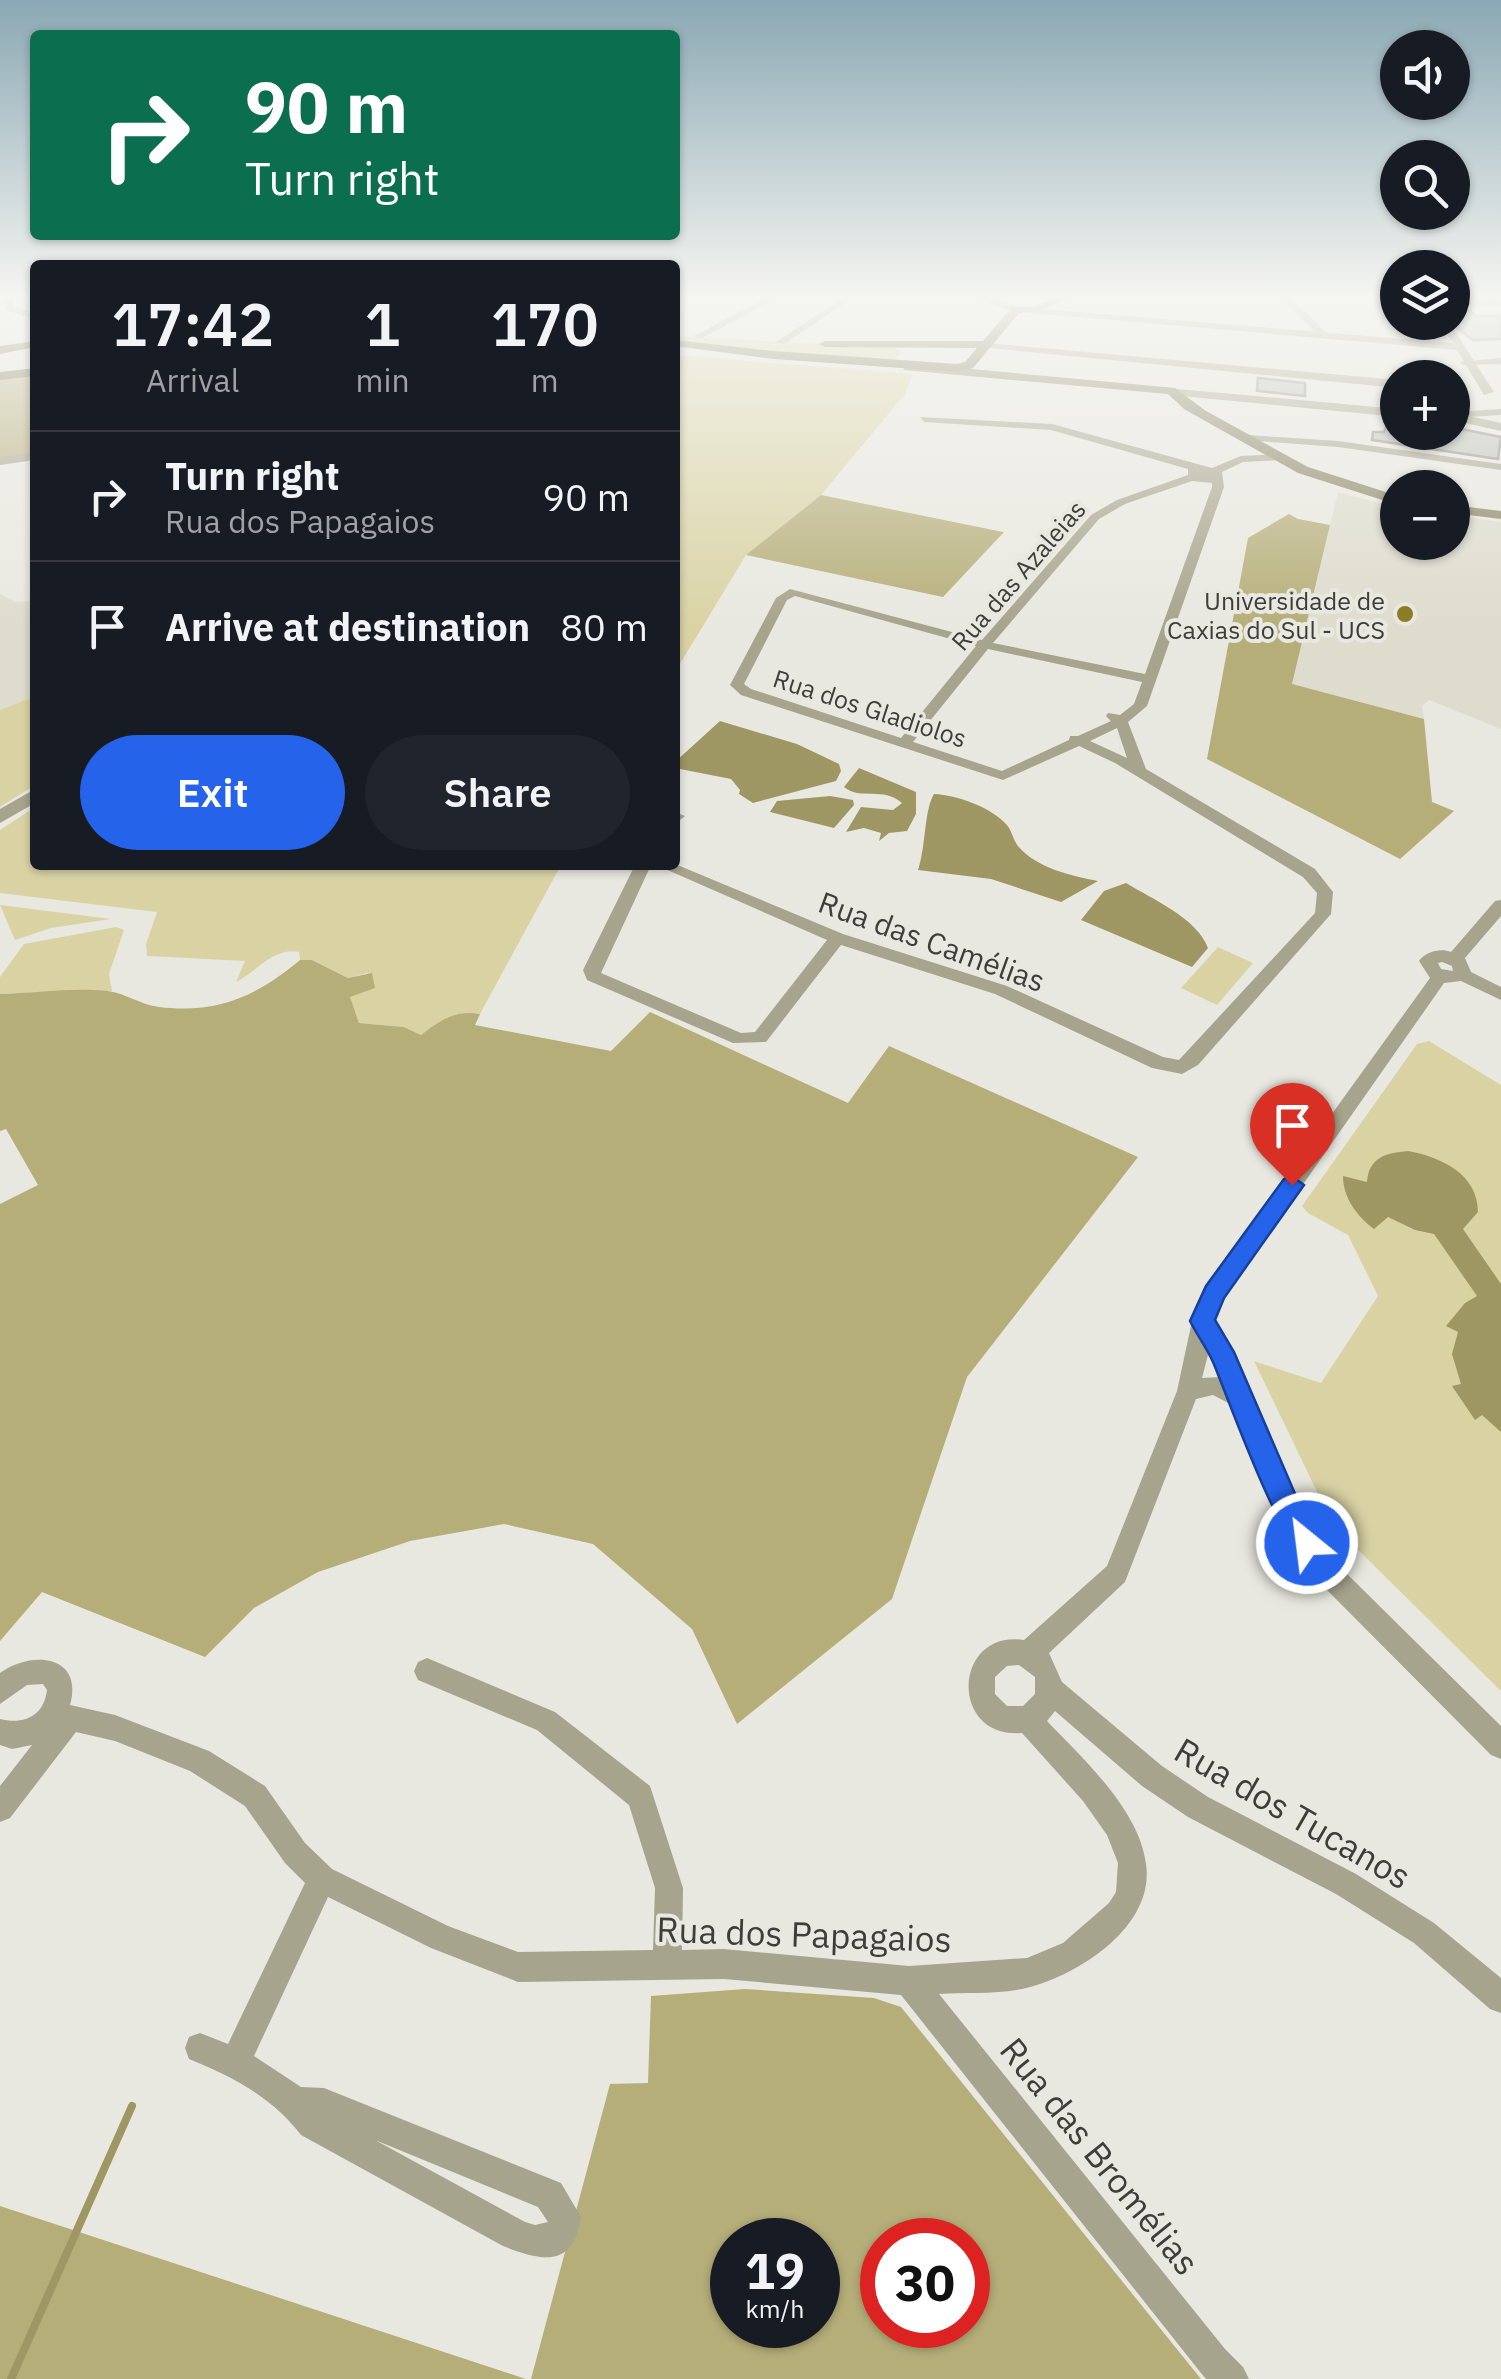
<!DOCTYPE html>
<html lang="en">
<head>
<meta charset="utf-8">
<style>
  :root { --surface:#171b24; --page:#20242c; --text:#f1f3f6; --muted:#9ea1a6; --line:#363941; --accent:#2563eb }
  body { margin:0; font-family:"IBM Plex Sans",sans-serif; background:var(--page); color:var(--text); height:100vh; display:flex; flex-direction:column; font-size:38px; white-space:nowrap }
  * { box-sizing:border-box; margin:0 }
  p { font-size:32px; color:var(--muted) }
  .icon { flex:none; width:55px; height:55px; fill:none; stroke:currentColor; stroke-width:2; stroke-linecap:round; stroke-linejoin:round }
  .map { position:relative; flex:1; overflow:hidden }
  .panel { position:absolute; left:30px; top:260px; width:650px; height:610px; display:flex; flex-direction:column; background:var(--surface); border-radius:10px; box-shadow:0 2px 8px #0004 }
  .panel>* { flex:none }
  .top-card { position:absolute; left:30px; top:30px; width:650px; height:210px; border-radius:10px; box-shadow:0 2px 8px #0004; background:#0b6e4f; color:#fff; overflow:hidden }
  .fabs { position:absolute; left:1380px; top:30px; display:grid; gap:20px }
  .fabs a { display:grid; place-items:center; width:90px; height:90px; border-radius:50%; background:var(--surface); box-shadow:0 2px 8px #0004; font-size:50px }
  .speed { position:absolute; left:710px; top:2218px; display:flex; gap:20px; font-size:50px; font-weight:700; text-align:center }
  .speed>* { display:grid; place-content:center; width:130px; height:130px; border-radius:50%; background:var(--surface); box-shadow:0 2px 8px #0004; line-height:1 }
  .speed small { font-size:25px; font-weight:400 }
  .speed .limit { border:15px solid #d22; background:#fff; color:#111 }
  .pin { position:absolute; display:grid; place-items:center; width:85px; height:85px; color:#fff; margin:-102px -42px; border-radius:50% 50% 50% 0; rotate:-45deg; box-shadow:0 0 10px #0007 }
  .pin .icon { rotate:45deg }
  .me { position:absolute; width:110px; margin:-55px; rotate:331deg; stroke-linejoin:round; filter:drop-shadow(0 0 8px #0008) }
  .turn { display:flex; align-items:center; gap:35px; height:210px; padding:0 50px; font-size:45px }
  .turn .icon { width:130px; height:130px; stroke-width:2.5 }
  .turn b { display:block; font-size:70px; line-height:85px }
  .eta { display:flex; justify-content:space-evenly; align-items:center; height:170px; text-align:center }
  .eta b { font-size:60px; font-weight:600; line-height:70px }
  .cta { display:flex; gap:20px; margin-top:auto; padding:20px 50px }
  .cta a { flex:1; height:115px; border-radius:60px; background:var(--accent); color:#fff; font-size:40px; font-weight:600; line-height:115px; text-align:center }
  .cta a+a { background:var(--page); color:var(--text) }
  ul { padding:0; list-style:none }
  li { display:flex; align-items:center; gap:30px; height:130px; padding:0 50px; border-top:2px solid var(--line) }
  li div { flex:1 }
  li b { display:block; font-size:38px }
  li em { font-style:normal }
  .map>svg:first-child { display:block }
  .built { fill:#dedccd }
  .green { fill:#d9d3a4 }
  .forest { fill:#b5ae79; fill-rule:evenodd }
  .water { fill:#9e9763 }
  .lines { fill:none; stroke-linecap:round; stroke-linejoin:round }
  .stream { stroke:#9e9763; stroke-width:8 }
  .building { fill:#c2c2ba; stroke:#92918a; stroke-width:2.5 }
  .minor { fill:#a6a48d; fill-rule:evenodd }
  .tertiary { fill:#a6a48d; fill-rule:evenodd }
  .secondary { fill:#878261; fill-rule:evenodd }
  .primary { fill:#706a40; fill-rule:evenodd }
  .route { fill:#2563eb; stroke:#184099; stroke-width:2.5 }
  .poi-dot { fill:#8a7d23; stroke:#e9e8e0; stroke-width:4 }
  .labels { text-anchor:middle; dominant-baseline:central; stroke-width:8; stroke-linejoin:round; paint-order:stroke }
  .far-street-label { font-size:25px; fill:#3d3d3a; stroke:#e9e8e0 }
  .far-poi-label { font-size:25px; fill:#3d3d3a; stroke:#e9e8e0; text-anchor:end }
  .street-label { font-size:30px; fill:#3d3d3a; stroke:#e9e8e0 }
  .near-street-label { font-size:35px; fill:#3d3d3a; stroke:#e9e8e0 }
</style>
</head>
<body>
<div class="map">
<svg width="1501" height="2379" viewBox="0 0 1501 2379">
  <rect width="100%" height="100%" fill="#e9e8e0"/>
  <!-- built -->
  <g class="built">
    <polygon points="1338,492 1397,508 1398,542 1452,542 1453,515 1501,522 1501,729 1429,700 1422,706 1424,719 1292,685"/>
    <polygon points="0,594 15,602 35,601 35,696 0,710"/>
  </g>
  <!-- green -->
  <g class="green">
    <polygon points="675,336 896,348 901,353 895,360 808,356 675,342"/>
    <polygon points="675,355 913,374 905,394 821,495 746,555 675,672"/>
    <polygon points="35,696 35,785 0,807 0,710"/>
    <path d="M35,807V865H561L480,1014C455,1010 440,1020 421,1035L404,1027L359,1023L349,997L368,973L348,978L312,960H300L299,952C273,947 258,971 236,982L245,961L147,956L146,944L157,912L0,893V830Z"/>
    <polygon points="0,905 111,919 51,928 15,940"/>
    <polygon points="116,927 124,930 109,974 112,991 0,994 0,977 24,944"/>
    <polygon points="1218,947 1253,963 1217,1005 1181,988"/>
    <polygon points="1429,1041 1501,1085 1501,1691 1340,1532 1324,1506 1254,1361 1321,1383 1378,1296 1348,1235 1308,1213 1302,1206 1417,1044"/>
  </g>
  <!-- forest -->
  <g class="forest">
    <polygon points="35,374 35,454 0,459 0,379"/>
    <polygon points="821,495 1003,532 1004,532 943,597 746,555"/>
    <polygon points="1289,514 1298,519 1330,525 1292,684 1424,719 1432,802 1454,811 1400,859 1207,759 1248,538"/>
    <path d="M300,960H312L348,978L372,973L375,988L350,997L359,1023L404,1027L421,1035C440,1020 455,1010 480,1014L475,1025L611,1051L650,1012L848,1103L889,1046L1138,1157L967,1377L892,1599L737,1724L692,1629L593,1544L504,1524L410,1541L318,1572L254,1608L205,1657L42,1592L0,1641V1204L38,1185L6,1129L0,1131V994C35,993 73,987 108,991C125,993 141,1005 159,1007C217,1014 257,996 300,960Z"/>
    <path d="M745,1989L874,1998L901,2007L1201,2379H531L610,2084L648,2083L651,1996ZM732,2240H818V2325H732ZM882,2240H968V2325H882Z"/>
    <polygon points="0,2206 526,2379 0,2379"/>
  </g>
  <!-- water -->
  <g class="water">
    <polygon points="720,721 797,744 839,764 841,771 836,781 753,803 739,794 740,790 731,779 675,768 675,762"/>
    <path d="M859,768L916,792V814L907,831L889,833L879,841L881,833L864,828L846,832L861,807L893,810L902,803C883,786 861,801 844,787Z"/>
    <path d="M934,794C957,795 991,807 1007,825C1012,831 1013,840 1018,846C1036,868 1072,876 1098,881L1061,902L991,879L918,870C926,847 924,810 934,794Z"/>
    <polygon points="830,796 853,800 854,805 834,828 770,812 777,801"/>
    <path d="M1126,883C1152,899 1197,918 1208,948L1192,967L1081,920L1104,891Z"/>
    <path d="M1408,1151C1441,1157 1478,1174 1478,1212L1463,1229L1501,1284V1432L1482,1415L1475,1420L1452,1386L1461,1384L1452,1354L1458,1332L1446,1326L1465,1303L1477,1296L1434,1234L1415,1230L1388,1217L1374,1229C1357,1216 1343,1198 1343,1176L1367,1182C1369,1157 1386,1153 1408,1151Z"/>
  </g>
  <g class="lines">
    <!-- stream -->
    <polyline class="stream" points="11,2379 132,2106"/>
  </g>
  <!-- building -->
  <g class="building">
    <polygon points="1469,310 1476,316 1501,316 1501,339 1473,340 1456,327 1452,311"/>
    <polygon points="1258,378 1305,383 1305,396 1257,391"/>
    <polygon points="1389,420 1398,421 1398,432 1452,432 1452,427 1501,437 1498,459 1372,440 1373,432 1384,432"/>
  </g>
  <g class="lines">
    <!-- minor -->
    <g class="minor">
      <polygon points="7,295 35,295 35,300 14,300 13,307 35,313 35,319 5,310"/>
      <polygon points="772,295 783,295 702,338 694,336"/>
      <polygon points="1279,295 1288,295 1327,334 1327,338 1321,338"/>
      <polygon points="843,298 850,300 784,344 776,342"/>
      <polygon points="1501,358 1501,364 1464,365 1459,362"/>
      <polygon points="1501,409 1501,415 1452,418 1452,412"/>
      <path d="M920,417L1052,424L1212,468L1241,456L1281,454L1286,457L1281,460L1243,462L1222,472L1224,487L1147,706L1128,722L1146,769L1315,869L1333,892L1331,914L1198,1065L1182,1074L1152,1068L995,994L841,945L766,1042L733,1043L587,980L583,970L635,865H651L601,973L741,1033L755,1032L827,940L656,865L675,864L843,934L1007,986L1163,1057L1179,1060L1315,913L1317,893L1303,877L1115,763L1079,746L1003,780L741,695L730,685L776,598L790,589L982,640L1091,515L1117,500L1188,475V469L1051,430L924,422ZM1192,481L1212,483V487L1145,674L993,643L1099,519L1125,504ZM795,596L976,646L901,738L751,689L744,684L787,600ZM988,649L1142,682L1134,704L1120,715L1108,713L1106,716L1111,721L1078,736H1070L1069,740L1002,771L913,742ZM1117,728L1127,758L1090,741Z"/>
      <polygon points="1248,435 1338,441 1501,464 1501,470 1338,447 1244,440 1243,438"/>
      <polygon points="675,812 685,816 675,824"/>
      <path d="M1501,900V916L1465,958L1471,972L1501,987V1000L1461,981L1444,983L1220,1303L1215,1323L1232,1352L1295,1497L1316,1535L1344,1571L1501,1726V1759L1491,1755L1326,1589L1298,1551L1278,1512L1232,1405L1213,1395L1196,1399L1125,1582L1049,1653L1062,1682L1162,1766L1208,1797L1356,1874L1434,1923L1501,1978V2013L1490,2009L1414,1943L1336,1894L1188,1817L1142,1786L1055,1711L1047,1721C1083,1759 1139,1809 1146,1864C1155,1925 1082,1973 1030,1987C1002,1995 967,1992 939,1994L1225,2349L1243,2367L1249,2379H1206L1201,2373L901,1995L724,1979L518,1982L431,1948L328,1897L254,2056L301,2087L324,2088L561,2183L581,2217C574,2269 541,2261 503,2246L301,2135C272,2097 233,2077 189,2059L185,2048L189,2037L200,2033L228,2044L305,1883L285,1863L245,1806L190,1771L115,1741L76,1732L10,1818L0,1822V1786L32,1745L12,1749L0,1745V1719C24,1725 44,1716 47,1690L43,1684L27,1685L0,1704V1673C32,1650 84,1655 70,1705L115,1715L209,1751L265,1786L305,1843L332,1869L448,1926L518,1952L653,1950L655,1888L629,1805L537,1730L418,1680L414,1671L418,1662L427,1658L555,1712L650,1786L683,1888L682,1950L724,1949L909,1966L1027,1958L1063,1943L1109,1903L1116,1892L1118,1863L1107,1835L1083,1801L1022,1733C948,1739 953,1629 1024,1640L1107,1566L1177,1391L1192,1321L1202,1294L1430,978L1419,961C1426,951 1441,948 1451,952L1495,901ZM1442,962L1452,966L1453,971L1441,969L1438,963ZM1209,1351L1221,1377L1202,1378ZM1019,1665L1035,1677V1694L1023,1706H1007L995,1694V1677L1007,1666ZM375,2140L538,2207L548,2222L535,2225L525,2222Z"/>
    </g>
    <!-- tertiary -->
    <g class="tertiary">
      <polygon points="967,295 983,295 1022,309 1012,311"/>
      <polygon points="1501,300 1501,306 1452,307 1452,301"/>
      <polygon points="1029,308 1453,343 1437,322 1449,322 1494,392 1484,395 1457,350 1033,313"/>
      <polygon points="985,343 1398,380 1398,388 989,348"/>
      <polygon points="1167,388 1398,409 1398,417 1171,395"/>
      <polygon points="1452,412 1501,423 1501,431 1452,420"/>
      <polygon points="35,452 35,460 0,465 0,457"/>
      <polygon points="35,789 35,803 0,823 0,809"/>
    </g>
    <!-- secondary -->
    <g class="secondary">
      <polygon points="907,363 1175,388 1206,411 1308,467 1398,496 1398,505 1298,473 1184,409 1168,394 903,370"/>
      <polygon points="1452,505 1501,511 1501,519 1452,513"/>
    </g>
    <!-- primary -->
    <g class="primary">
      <polygon points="1061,295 1076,295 1037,312 1019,313 973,368 957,372 774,359 675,346 675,340 774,351 957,364 965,362 977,348 825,347 819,344 825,341 983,341 1012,307 1032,307"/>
      <polygon points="35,341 35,347 0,354 0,346"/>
      <polygon points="35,368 35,376 0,380 0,372"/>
    </g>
  </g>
  <!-- sky -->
  <linearGradient id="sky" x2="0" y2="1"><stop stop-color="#8aa8b3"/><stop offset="0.47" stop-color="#f5f5f1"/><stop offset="1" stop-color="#f5f5f1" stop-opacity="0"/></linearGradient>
  <rect width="1501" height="628" fill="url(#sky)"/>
  <!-- route -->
  <path class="route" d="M1292,1176L1304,1185L1224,1298L1215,1320L1234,1352L1296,1496L1321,1543L1317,1553L1307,1556C1280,1546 1228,1397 1213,1362C1207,1348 1197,1335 1190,1321L1206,1286L1284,1179Z"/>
  <!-- markers -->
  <circle class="poi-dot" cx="1405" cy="614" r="10"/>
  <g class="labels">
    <!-- far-street labels -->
    <g class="far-street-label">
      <text transform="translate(1018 575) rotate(-49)">Rua das Azaleias</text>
      <text transform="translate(870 708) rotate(18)">Rua dos Gladiolos</text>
    </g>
    <!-- far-poi labels -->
    <g class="far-poi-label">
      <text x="1385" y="600">Universidade de<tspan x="1385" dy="29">Caxias do Sul - UCS</tspan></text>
    </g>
    <!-- street labels -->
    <g class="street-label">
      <text transform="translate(932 941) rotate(20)">Rua das Camélias</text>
    </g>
    <!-- near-street labels -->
    <g class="near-street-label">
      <text transform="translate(1293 1813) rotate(30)">Rua dos Tucanos</text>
      <text transform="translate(804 1934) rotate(2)">Rua dos Papagaios</text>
      <text transform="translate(1100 2156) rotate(51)">Rua das Bromélias</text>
    </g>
  </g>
</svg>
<div class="fabs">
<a><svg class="icon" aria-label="sound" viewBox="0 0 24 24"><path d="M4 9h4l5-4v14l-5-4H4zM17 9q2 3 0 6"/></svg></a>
<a><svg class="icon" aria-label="search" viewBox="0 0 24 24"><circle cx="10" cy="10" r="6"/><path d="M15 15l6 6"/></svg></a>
<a><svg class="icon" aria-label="layers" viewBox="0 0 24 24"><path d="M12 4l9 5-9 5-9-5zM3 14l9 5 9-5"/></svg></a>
<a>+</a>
<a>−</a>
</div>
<div class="speed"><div>19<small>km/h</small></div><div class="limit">30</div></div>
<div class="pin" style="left:1292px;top:1185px;background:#d93025"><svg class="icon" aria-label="arrive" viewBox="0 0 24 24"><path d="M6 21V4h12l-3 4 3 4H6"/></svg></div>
<svg class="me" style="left:1307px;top:1543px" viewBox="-20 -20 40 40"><circle r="17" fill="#2563eb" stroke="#fff" stroke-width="3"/><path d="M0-11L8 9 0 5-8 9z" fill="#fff"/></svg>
<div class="top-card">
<div class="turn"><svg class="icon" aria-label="right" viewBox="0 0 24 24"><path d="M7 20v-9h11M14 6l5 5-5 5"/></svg><div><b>90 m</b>Turn right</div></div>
</div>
<section class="panel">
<div class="eta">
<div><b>17:42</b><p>Arrival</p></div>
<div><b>1</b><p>min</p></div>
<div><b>170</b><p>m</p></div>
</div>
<ul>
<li><svg class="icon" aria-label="right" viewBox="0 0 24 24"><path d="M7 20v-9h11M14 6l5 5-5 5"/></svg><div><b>Turn right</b><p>Rua dos Papagaios</p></div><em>90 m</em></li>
<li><svg class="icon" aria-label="arrive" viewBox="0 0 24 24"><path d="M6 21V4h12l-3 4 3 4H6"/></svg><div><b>Arrive at destination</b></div><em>80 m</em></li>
</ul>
<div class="cta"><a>Exit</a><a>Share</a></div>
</section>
</div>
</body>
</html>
